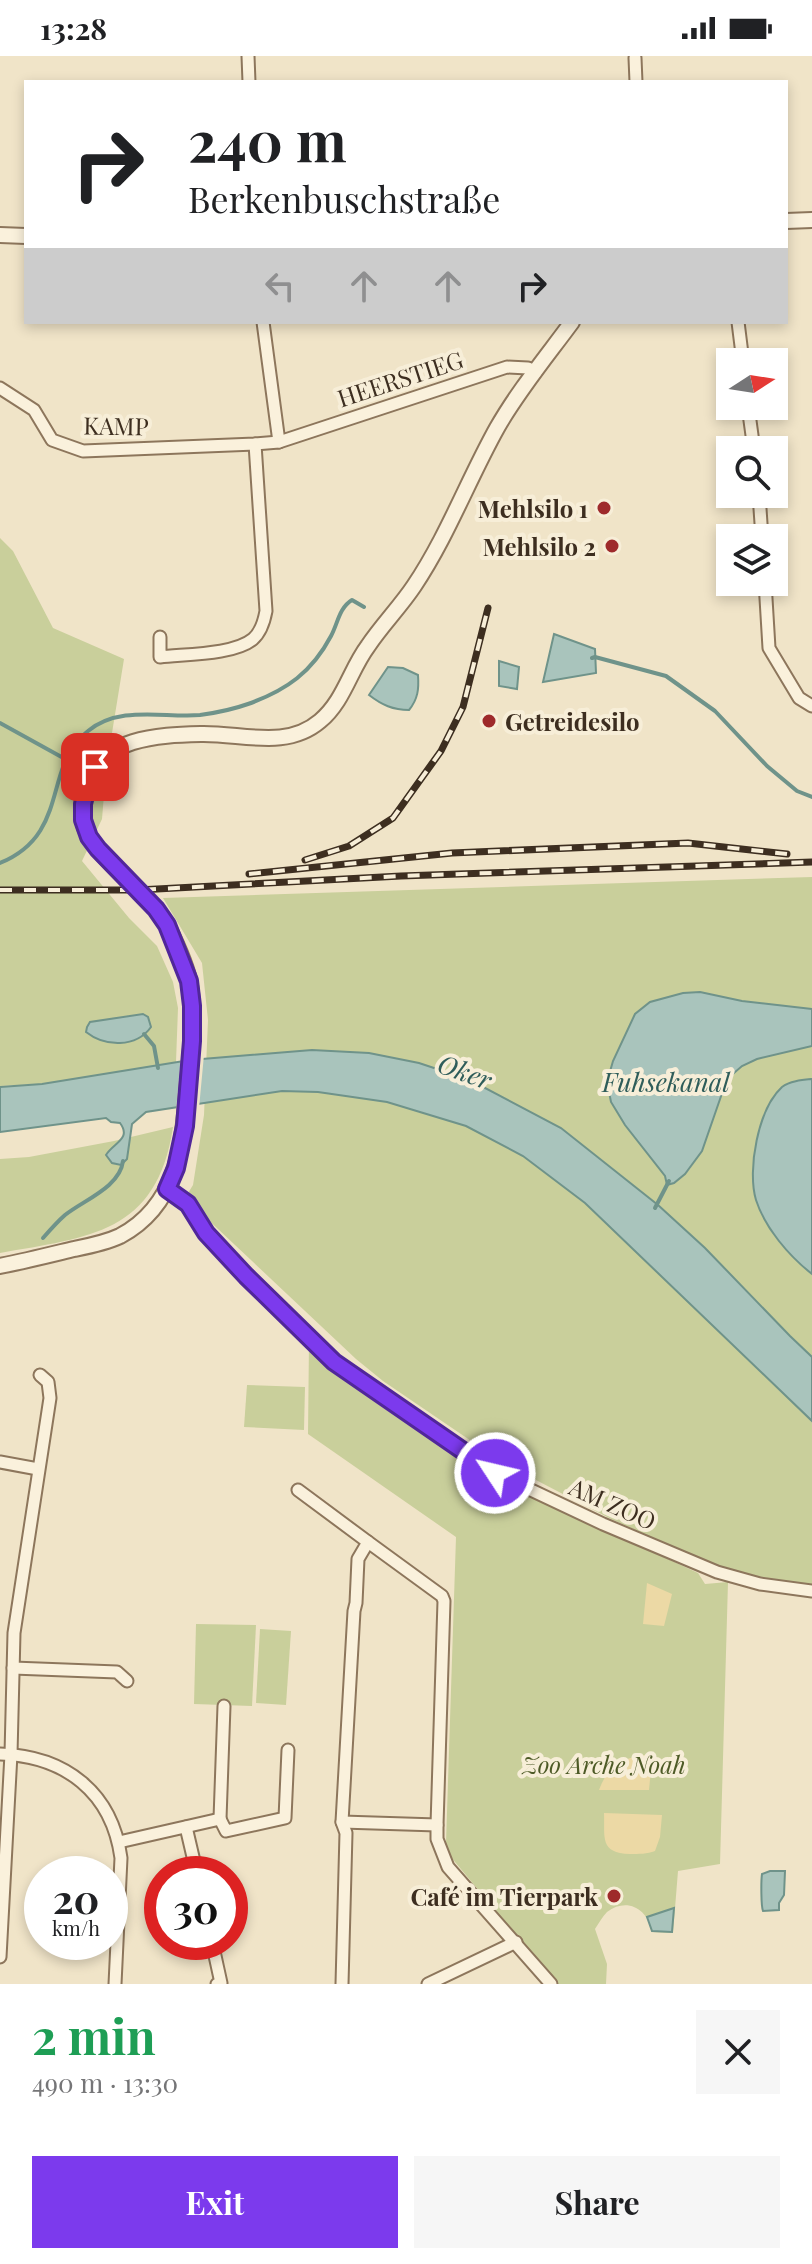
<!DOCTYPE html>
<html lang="en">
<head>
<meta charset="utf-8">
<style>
  :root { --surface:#fff; --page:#f6f6f6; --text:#202124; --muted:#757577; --accent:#7c3aed }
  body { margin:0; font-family:"Playfair Display",serif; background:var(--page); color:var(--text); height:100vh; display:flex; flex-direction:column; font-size:30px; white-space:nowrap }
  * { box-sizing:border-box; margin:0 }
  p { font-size:26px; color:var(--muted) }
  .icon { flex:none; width:44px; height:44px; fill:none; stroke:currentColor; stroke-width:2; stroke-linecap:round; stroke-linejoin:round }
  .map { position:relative; height:1928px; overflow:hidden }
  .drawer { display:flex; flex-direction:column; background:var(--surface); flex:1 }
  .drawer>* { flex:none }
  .banner { position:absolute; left:24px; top:24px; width:764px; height:244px; border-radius:0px; box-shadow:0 4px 12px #0003; background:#fff; color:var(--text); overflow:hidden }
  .needle { width:52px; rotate:78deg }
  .controls { position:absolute; left:716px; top:292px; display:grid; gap:16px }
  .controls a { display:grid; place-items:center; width:72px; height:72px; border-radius:0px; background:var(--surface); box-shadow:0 4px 12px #0003; font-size:40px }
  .speed { position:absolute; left:24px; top:1800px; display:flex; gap:16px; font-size:40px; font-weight:700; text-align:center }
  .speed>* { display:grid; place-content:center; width:104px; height:104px; border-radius:50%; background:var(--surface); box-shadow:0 4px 12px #0003; line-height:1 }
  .speed small { font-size:20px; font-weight:400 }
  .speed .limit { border:12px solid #d22; background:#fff; color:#111 }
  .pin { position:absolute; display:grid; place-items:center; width:68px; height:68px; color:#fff; margin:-34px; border-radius:16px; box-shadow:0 4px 12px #0006 }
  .me { position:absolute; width:88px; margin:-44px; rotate:305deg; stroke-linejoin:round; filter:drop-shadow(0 0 6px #0008) }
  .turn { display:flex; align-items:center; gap:28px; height:168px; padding:0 32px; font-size:36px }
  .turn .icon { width:104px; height:104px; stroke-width:2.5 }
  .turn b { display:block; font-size:56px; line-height:68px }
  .lanes { display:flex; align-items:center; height:76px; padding:0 32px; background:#0003; justify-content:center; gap:40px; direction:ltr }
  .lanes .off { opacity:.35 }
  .round { display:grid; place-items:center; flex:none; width:84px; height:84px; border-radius:0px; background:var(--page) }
  .overview { display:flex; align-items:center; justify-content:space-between; height:136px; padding:0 32px }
  h1 { font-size:48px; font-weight:700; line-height:60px; color:#1e9e55 }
  .primary-button { display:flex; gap:16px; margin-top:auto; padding:16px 32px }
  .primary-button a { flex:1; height:92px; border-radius:0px; background:var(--accent); color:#fff; font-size:32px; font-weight:700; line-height:92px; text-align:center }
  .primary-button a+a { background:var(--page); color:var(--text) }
  .status { display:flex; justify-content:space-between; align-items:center; height:56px; padding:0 40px; background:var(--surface); direction:ltr }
  .status svg { height:22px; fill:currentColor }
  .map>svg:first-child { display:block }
  .green { fill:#c9cf9b }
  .sand { fill:#ecd9a5 }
  .water { fill:#a9c4bc; stroke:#6f938a; stroke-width:2 }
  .pier { fill:#f0e4c8 }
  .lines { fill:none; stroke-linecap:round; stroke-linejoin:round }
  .stream { stroke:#6f938a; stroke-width:4 }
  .minor-casing { stroke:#8d765c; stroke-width:15 }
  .tertiary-casing { stroke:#8d765c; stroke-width:18 }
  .minor { stroke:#faf1dc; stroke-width:11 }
  .tertiary { stroke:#faf1dc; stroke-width:14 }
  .rail-casing { stroke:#3d2e20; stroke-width:7 }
  .rail { stroke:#f7eed8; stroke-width:4; stroke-dasharray:12; stroke-linecap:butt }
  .route-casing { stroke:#51269a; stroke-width:20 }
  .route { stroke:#7c3aed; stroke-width:14 }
  .poi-dot { fill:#9e2a2b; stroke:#f7eed8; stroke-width:3 }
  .labels { text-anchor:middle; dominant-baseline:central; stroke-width:8; stroke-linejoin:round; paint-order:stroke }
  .street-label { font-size:24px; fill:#3d2e20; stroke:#f7eed8 }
  .poi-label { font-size:24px; font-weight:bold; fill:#3d2e20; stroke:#f7eed8; text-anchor:end }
  .park-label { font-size:24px; font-style:italic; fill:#4d5a26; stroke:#f7eed8 }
  .water-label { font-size:26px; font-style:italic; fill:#2f5d5a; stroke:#f7eed8 }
</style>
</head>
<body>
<div class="status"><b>13:28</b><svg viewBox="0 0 49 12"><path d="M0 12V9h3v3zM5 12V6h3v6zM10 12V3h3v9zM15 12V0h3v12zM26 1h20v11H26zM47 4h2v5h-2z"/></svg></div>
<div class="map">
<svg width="812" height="1928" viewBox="0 0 812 1928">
  <rect width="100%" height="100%" fill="#f0e4c8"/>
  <!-- green -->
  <g class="green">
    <polygon points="0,482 13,495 53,572 124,603 106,714 102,763 82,805 129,862 157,890 173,926 178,952 176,1006 42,1028 0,1030"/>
    <path d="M812,821V953L742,945L700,936L683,937L650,946L635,958L613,1005L611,1046L625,1069L665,1120L667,1128C705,1122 710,1050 727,1024C741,1002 788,992 812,990V1023L795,1025L758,1078L752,1125L771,1175L812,1218V1531L722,1513L611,1463L505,1408L383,1325L356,1303L185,1142L193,1129L204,1059L208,964L202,907L163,842Z"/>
    <path d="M173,1071C157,1178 89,1181 0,1197V1103L29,1101L114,1085Z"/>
    <path d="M309,1285L356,1331L496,1427V1437L511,1430L698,1517L705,1528L728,1526L720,1808L678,1815L673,1877L652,1876C648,1853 627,1841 607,1856C602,1861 599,1867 595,1873L607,1908L606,1928H557L450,1800L446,1787L456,1481L308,1378Z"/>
    <polygon points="247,1329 305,1331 304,1374 244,1371"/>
    <polygon points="196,1568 256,1569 252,1650 194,1648"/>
    <polygon points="260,1573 291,1575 286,1649 256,1647"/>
  </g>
  <!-- sand -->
  <g class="sand">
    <polygon points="647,1527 672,1538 664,1570 643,1568"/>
    <path d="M645,1699L652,1702L649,1734H599C608,1710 621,1702 645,1699Z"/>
    <path d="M604,1757L662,1759L660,1781L655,1795C647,1798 639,1798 630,1798C599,1797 605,1781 604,1757Z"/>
  </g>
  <!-- water -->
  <g class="water">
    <polygon points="554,578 595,593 596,617 543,626"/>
    <polygon points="499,605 519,611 517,633 499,630"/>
    <path d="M388,611L403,612L418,619C419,633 418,643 409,654C393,654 382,649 369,639Z"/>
    <polygon points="700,936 742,945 812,953 812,990 757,1003 742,1010 727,1023 702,1095 685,1118 674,1127 667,1129 665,1120 625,1069 611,1046 607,1026 613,1005 635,958 650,946 683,937"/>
    <path d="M143,958L148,961L151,971C136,992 105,991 86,976L87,971L90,966Z"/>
    <path d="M312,994L369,997L419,1007L470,1024L561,1072L658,1149L705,1192L790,1280L812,1301V1365L585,1147L523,1100L466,1070L387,1046L318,1036L282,1035L146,1056L132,1068L127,1103L121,1109L112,1107L106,1099C113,1087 132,1083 120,1067L111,1066L106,1062L0,1076V1031L42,1028L190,1004Z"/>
    <path d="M812,1023V1218C789,1200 765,1172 756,1144C747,1114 758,1053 782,1031C790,1025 802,1024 812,1023Z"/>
    <path d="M785,1815L784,1839L779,1847V1854L763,1855C761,1850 761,1825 762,1818L770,1815Z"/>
    <polygon points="674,1852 672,1876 652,1875 647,1861"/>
  </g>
  <!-- pier -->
  <polygon class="pier" points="204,999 199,1052 176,1055 181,1001"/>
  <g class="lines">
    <!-- stream -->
    <g class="stream">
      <polyline points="592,602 595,601 666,620 715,655 767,710 797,735 812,741"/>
      <polyline points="0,667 67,704"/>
      <path d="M0,807C71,778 42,710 88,675C120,649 163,662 200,659C215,657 234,653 248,648C287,634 312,616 331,580C338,567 339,552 352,544L364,551"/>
      <polyline points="144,978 154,990 158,1012"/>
      <polyline points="655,1152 669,1125"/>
      <path d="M43,1182C50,1174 57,1166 65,1159C84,1144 120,1131 123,1105"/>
    </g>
    <!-- minor casing -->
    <g class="minor-casing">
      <g id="minor">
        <polyline points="248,0 249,26"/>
        <polyline points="635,2 636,26"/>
        <polyline points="263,266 279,386"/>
        <polyline points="738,266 743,306"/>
        <polyline points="0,332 34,354 52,384 83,395 255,388 279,386 507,311 528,312 536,316"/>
        <polyline points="748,350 754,394"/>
        <polyline points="759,438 762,482"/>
        <polyline points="765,526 769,592 799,642 812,650"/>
        <path d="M160,581V601C184,598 234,599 253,583C261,576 264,566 266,555L255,388"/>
        <polyline points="167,1133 188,1148 206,1177 246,1220 334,1306 495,1417 603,1468 717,1516 760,1528 812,1535"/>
        <polyline points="0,1406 38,1413"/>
        <polyline points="298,1434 368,1486 358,1503 356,1547 354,1555 342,1766 346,1777 342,1928"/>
        <polyline points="368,1486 442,1540 444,1545 437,1769 437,1783 448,1811 551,1928"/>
        <polyline points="13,1612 117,1616 127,1625"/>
        <path d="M0,1698C65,1700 112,1736 121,1802L115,1928"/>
        <polyline points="220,1763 224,1650"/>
        <polyline points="342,1766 437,1769"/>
        <polyline points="186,1771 197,1818"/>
        <polyline points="119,1786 220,1763 226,1775 285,1762 288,1694"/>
        <polyline points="212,1886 221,1927 217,1928"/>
        <polyline points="0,1901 11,1698 14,1577 50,1342 48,1326 40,1319"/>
        <polyline points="428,1928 516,1886"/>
      </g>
    </g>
    <!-- tertiary casing -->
    <g class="tertiary-casing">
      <g id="tertiary">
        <polyline points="786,165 812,164"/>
        <polyline points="0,179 26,180"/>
        <path d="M0,1210C25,1205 49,1199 74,1193C89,1190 105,1187 120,1180C180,1148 183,1085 188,1025C191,993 195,961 190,929C187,910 177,889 168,871C150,835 91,802 83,765C81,755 84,742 87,731C100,681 158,679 201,678C242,677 286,694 320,665C344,645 350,614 368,590C382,569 400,551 414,530C447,481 468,424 497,372C518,335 547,300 572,266"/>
      </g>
    </g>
    <!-- minor -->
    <use href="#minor" class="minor"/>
    <!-- tertiary -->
    <use href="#tertiary" class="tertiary"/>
    <!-- rail casing -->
    <g class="rail-casing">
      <g id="rail">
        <polyline points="305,804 349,790 393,762 441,695 463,651 488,552"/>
        <polyline points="249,818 452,797 688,787 787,798"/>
        <polyline points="0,834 138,834 401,820 812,806"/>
      </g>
    </g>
    <!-- rail -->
    <use href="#rail" class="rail"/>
  </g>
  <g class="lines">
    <!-- route casing -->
    <g class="route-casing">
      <polyline id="route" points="95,711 88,727 83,748 83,764 89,781 98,793 156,853 167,869 189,925 192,950 192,985 185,1070 176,1112 167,1133 188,1148 206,1177 246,1220 334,1306 495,1417"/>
    </g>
    <!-- route -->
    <use href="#route" class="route"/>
  </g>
  <!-- markers -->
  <g class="poi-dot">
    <circle cx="604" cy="452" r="8"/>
    <circle cx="612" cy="490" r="8"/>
    <circle cx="489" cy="665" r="8"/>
    <circle cx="614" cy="1840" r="8"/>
  </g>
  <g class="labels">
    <!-- street labels -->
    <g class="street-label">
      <text transform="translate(400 322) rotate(-18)">HEERSTIEG</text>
      <text transform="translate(116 369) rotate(1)">KAMP</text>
      <text transform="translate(613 1447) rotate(24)">AM ZOO</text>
    </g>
    <!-- poi labels -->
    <g class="poi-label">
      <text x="588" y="452">Mehlsilo 1</text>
      <text x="596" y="490">Mehlsilo 2</text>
      <text x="505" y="665" text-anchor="start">Getreidesilo</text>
      <text x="598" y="1840">Café im Tierpark</text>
    </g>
    <!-- park labels -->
    <g class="park-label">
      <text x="604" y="1708">Zoo Arche Noah</text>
    </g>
    <!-- water labels -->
    <g class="water-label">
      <text transform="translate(465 1015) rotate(20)">Oker</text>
      <text x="666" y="1025">Fuhsekanal</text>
    </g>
  </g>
</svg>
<div class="controls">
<a><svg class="needle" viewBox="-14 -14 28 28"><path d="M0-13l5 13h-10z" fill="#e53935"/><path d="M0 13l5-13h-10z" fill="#757577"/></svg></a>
<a><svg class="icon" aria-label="search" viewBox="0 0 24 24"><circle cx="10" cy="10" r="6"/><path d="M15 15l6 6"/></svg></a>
<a><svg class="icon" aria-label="layers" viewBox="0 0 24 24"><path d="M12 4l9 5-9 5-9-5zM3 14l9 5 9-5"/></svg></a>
</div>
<div class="speed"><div>20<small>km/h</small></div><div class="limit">30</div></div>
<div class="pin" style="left:95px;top:711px;background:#d93025"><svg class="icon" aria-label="arrive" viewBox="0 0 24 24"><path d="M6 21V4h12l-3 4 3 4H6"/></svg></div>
<svg class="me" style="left:495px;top:1417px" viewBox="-20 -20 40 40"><circle r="17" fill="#7c3aed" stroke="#fff" stroke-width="3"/><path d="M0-11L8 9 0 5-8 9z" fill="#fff"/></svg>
<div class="banner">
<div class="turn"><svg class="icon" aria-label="right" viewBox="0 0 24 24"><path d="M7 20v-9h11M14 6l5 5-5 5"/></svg><div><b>240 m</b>Berkenbuschstraße</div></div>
<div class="lanes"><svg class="icon off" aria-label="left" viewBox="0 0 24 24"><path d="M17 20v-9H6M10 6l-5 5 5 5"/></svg><svg class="icon off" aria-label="ahead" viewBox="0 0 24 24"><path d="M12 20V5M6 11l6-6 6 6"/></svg><svg class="icon off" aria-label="ahead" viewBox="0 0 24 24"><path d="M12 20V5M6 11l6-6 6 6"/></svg><svg class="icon" aria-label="right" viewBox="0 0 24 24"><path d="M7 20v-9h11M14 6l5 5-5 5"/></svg></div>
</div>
</div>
<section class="drawer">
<div class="overview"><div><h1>2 min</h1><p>490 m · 13:30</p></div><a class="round"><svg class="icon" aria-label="close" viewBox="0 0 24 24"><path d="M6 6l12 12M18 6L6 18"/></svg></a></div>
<div class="primary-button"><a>Exit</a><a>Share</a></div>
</section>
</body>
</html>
